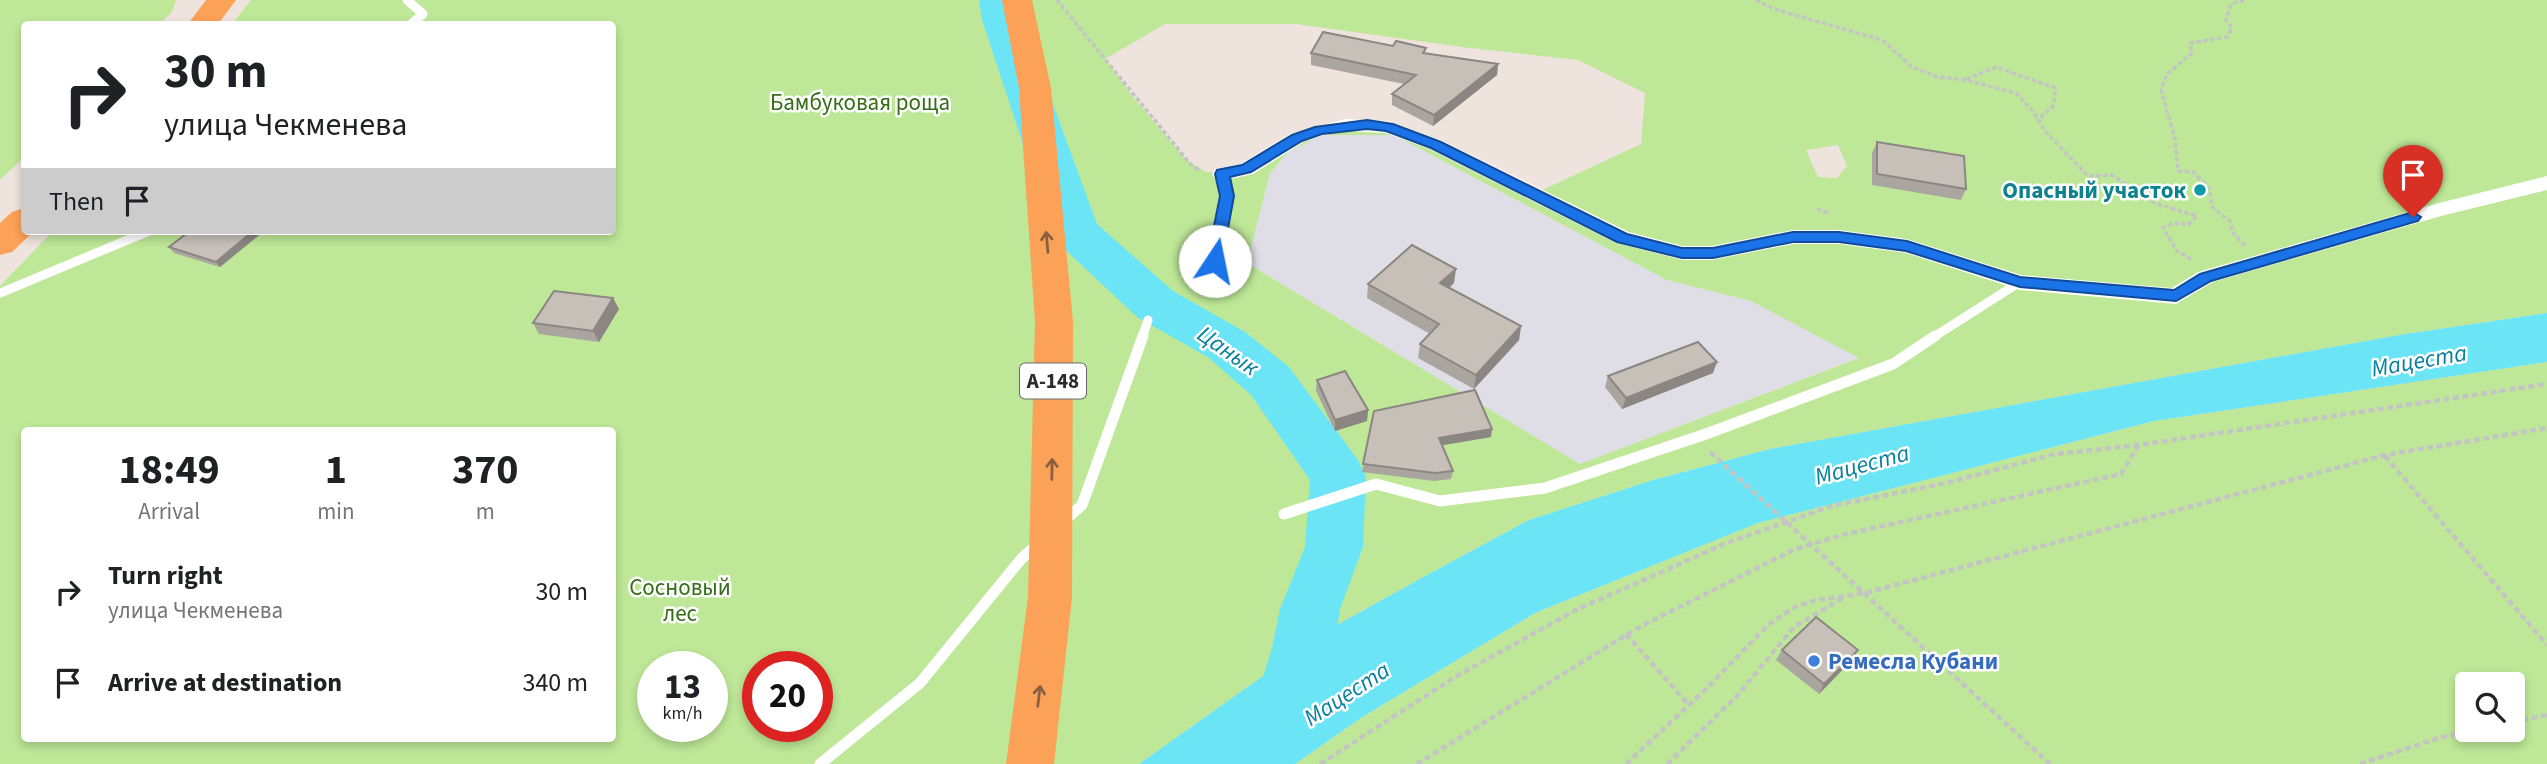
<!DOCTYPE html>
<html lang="en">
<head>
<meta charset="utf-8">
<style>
  :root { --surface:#fff; --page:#f2f2f2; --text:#202124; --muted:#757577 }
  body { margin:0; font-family:"Source Sans 3",sans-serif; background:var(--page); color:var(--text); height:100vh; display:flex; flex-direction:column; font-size:26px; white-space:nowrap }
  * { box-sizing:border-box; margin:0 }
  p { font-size:23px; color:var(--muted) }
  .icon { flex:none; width:38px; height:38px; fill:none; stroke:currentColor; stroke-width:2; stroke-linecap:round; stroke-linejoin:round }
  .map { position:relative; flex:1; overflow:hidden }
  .sheet { position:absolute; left:21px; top:427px; width:595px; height:315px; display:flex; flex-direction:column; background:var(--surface); border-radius:7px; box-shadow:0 4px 10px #0003 }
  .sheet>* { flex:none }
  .banner { position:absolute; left:21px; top:21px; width:595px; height:214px; border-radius:7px; box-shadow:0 4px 10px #0003; background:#fff; color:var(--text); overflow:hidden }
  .tools { position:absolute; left:2455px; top:672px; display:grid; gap:14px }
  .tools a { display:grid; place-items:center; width:70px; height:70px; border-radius:7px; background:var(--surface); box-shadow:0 4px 10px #0003; font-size:35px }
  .speed { position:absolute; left:637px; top:651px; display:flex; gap:14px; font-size:35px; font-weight:700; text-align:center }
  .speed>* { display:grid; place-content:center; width:91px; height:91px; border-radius:50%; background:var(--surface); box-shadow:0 4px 10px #0003; line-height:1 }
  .speed small { font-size:18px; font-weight:400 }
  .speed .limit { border:10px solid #d22; background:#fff; color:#111 }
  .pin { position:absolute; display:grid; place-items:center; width:60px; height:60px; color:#fff; margin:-72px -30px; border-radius:50% 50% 50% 0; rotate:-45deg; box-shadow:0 0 7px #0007 }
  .pin .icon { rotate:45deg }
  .me { position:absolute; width:77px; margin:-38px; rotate:11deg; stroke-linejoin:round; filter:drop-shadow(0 0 5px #0008) }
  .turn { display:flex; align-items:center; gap:24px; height:147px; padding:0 28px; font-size:32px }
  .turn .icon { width:91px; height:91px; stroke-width:2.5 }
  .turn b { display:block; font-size:49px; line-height:60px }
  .then { display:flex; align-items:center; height:66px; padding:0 28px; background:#0003; gap:14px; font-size:26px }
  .eta { display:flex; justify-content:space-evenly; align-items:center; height:119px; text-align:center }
  .eta b { font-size:42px; font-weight:700; line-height:49px }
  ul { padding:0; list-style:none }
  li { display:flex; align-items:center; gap:21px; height:91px; padding:0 28px }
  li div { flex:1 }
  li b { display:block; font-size:26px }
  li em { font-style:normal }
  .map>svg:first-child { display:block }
  .industrial { fill:#dfdee6 }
  .green { fill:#bee797; fill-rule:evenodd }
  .water { fill:#6be5f5 }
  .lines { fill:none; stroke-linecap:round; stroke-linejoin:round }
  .river { fill:#6be5f5; fill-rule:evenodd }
  .path-far1 { stroke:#c4c4c4; stroke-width:3.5; stroke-dasharray:4.5 2.5; stroke-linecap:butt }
  .path { stroke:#c4c4c4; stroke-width:4.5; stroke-dasharray:6 3.5; stroke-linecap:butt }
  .service-far1 { stroke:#fff; stroke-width:9 }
  .service { stroke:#fff; stroke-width:11 }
  .minor { fill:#fff; fill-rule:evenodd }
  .trunk { fill:#fca158; fill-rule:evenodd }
  .wall { fill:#aaa59f }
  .shaded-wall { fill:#8b8682 }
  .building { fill:#c6c0b9; stroke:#8b8682; stroke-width:2 }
  .oneway { stroke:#8a6140 }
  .route { fill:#1a73e8; stroke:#114b97; stroke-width:2 }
  .culture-dot { fill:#0f9aa8; stroke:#fff; stroke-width:2.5 }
  .shop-dot { fill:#3f7fe0; stroke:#fff; stroke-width:2.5 }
  .labels { text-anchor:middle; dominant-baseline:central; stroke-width:5; stroke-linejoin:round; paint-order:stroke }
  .shield { fill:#fff; stroke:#6b6b6b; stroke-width:2 }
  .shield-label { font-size:21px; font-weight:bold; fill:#2c2c2c }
  .park-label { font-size:23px; fill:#356e16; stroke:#fff }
  .culture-label { font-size:23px; font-weight:bold; fill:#0d838f; stroke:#fff; text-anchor:end }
  .shop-label { font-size:23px; font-weight:bold; fill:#366cbe; stroke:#fff; text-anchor:start }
  .water-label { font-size:24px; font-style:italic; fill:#07809e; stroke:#fff }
</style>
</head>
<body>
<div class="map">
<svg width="2547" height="764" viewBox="0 0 2547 764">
  <rect width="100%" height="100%" fill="#eee4dd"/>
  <!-- industrial -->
  <polygon class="industrial" points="1322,135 1394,135 1667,280 1751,301 1860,357 1580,464 1247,263 1270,173 1288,152"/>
  <!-- green -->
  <g class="green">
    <polygon points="0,0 176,0 172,12 159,24 24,24 24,157 0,180"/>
    <path d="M251,0H2547V313L2399,335L1770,449L1653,480L1529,520L1427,575L1326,631L1139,764H0V286L53,231H612V24H232ZM1165,24H1296L1462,47L1578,60L1645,93L1641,144L1534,194L1388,127L1320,130L1234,173L1206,172L1185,159L1133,97L1105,59ZM1322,135H1394L1667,280L1751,301L1859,358L1580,464L1247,263L1270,173L1288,152ZM1838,145L1847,166L1837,178L1818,177L1806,150ZM24,430H612V738H24ZM653,667H712V726H653ZM758,667H817V726H758Z"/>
    <path d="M2547,362V764H1295L1364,716L1535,613L1758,523L2154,421ZM2468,684H2513V730H2468Z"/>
  </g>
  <!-- water -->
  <polygon class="water" points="2547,313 2547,362 2154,421 1758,523 1535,613 1364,716 1295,764 1139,764 1326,631 1427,575 1529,520 1653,480 1770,449 2399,335"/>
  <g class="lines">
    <!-- river -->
    <polygon class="river" points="979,0 1019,0 1022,20 1097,224 1173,291 1245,332 1289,367 1358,460 1366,476 1363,547 1340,609 1334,648 1314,718 1304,738 1282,747 1260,738 1250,718 1272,648 1280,609 1305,547 1310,480 1251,395 1209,358 1137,317 1059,244 1052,232 982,20"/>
    <!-- path-far1 -->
    <g class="path-far1">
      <polyline points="1057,0 1192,166 1200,170"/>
      <polyline points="1756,0 1774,9 1882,40 1912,67 1938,77 1966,80 2016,93 2033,111 2045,131 2088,176 2112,175 2157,204 2197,216 2188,225 2173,223 2163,228 2177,251 2192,260"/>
      <polyline points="2244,0 2231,4 2226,20 2232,28 2227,37 2190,43 2192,53 2167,74 2161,90 2175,139 2178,171 2193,172 2209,188 2213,208 2230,221 2233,233 2245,246"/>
      <polyline points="1966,79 1996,67 2055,88 2054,105 2037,121"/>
      <polyline points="1817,209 1829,214"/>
    </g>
    <!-- path -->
    <g class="path">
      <polyline points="1710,452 2050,764"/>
      <polyline points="2385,456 2547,645"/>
      <polyline points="1626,634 1689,705"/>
      <polyline points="2513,722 2547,715"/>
      <polyline points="1320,764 1455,677 1576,610 1729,542 1832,506 1946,483 2055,454 2139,445 2547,384"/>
      <polyline points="1417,764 1636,629 1795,549 1846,534 2121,474 2138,446"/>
      <polyline points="1626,764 1703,692 1768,625 1795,607 1816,600 1865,593 2385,455 2547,428"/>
      <polyline points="1667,764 1736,697 1794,627 1843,598"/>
      <polyline points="2360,764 2439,738 2478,730"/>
    </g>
    <!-- service-far1 -->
    <g class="service-far1">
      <polyline points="407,0 423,14 411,24"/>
      <polyline points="1215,261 1227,196 1222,174"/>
      <polyline points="0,293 149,231"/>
      <polyline points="1142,338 1148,320"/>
      <polyline points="1932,338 2020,282"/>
    </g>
    <!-- service -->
    <g class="service">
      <polyline points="1284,514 1376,484 1440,501 1545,488 1706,434 1893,364 1935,336"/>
      <polyline points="1063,522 1082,505 1143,336"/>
      <polyline points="820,764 920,683 1022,558 1038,544"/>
    </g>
    <!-- minor -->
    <polygon class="minor" points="1345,119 1388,121 1443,141 1629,232 1683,246 1712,246 1793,230 1839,230 1907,239 2021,275 2172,288 2198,272 2439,203 2547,176 2547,190 2441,216 2213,282 2176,304 2020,290 1906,253 1839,244 1793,244 1712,260 1683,260 1616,243 1429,149 1386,133 1345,131 1324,135 1304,142 1253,174 1222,181 1215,179 1212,174 1215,169 1240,164 1290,134"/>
    <!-- trunk -->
    <g class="trunk">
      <polygon points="206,0 236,0 218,24 188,24"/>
      <polygon points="1002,0 1032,0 1051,88 1073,322 1072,597 1054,764 1006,764 1028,597 1035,322 1019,88"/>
      <polygon points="24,208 24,231 34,231 12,252 0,255 0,223 12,212"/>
    </g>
  </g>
  <!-- wall -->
  <g class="wall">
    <polygon points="1393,46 1426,48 1425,54 1498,64 1497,75 1433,126 1392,105 1392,94 1404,84 1311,65 1311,53"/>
    <polygon points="1877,142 1966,189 1961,200 1872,185 1872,153"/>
    <polygon points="190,231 264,231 220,267 174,253 169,247"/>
    <polygon points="1454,283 1449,288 1521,326 1519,340 1474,389 1418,358 1420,344 1430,334 1367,298 1368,284"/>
    <polygon points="619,309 599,342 539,334 533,323"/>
    <polygon points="1713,373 1622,409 1605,387 1608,376"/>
    <polygon points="1317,380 1368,410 1367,421 1335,431 1316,391"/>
    <polygon points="1374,411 1491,437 1442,445 1453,471 1451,479 1434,481 1362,472"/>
    <polygon points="1782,650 1852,660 1819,694 1776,660"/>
  </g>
  <!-- shaded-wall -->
  <g class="shaded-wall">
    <polygon points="1498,64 1497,75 1433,126 1434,115"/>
    <polygon points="253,231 264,231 220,267 216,262"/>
    <polygon points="1456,269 1454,283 1439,297 1440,283"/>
    <polygon points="613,298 619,309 599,342 593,331"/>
    <polygon points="1521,326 1519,340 1474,389 1476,375"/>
    <polygon points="1717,362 1713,373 1622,409 1626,398"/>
    <polygon points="1368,410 1367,421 1335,431 1335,420"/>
    <polygon points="1492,429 1491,437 1438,446 1439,438"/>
    <polygon points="1858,650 1852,660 1819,694 1824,684"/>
  </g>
  <!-- building -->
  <g class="building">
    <polygon points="1323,32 1393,46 1396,41 1426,48 1423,53 1498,64 1434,115 1392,94 1416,75 1311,53"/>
    <polygon points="1877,142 1964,156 1966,189 1877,174"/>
    <polygon points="190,231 253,231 216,262 169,247"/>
    <polygon points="1412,245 1456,269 1440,283 1521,326 1476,375 1420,344 1439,324 1368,284"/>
    <polygon points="554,291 613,298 593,331 533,323"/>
    <polygon points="1698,342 1717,362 1626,398 1608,376"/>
    <polygon points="1345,371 1368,410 1335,420 1317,380"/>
    <polygon points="1475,390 1492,429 1439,438 1453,471 1435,473 1363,464 1374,411"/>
    <polygon points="1816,617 1858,650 1824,684 1782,650"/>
  </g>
  <!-- one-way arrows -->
  <defs><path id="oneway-shaft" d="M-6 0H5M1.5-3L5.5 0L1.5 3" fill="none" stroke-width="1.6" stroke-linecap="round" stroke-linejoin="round" transform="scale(1.75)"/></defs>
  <g class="oneway">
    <use href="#oneway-shaft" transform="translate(1047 242) rotate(-95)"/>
    <use href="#oneway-shaft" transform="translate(1052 469) rotate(-89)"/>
    <use href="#oneway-shaft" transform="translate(1039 696) rotate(-83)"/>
  </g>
  <!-- route -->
  <polygon class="route" points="1367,120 1393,124 1441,142 1627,234 1682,248 1713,248 1793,232 1839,232 1907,241 2020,277 2174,290 2200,274 2413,212 2421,217 2418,221 2211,281 2176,301 2020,287 1906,251 1839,242 1793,242 1713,258 1682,258 1617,242 1431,148 1386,131 1367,129 1322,134 1302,141 1251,172 1230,177 1234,196 1222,261 1220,264 1209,264 1207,261 1220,196 1215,174 1217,170 1242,165 1292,135 1315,127"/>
  <!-- markers -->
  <circle class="culture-dot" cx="2200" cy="190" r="7"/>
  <circle class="shop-dot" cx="1814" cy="661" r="7"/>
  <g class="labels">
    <!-- shield labels -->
    <rect class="shield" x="1020" y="363.5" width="66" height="35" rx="5"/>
    <g class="shield-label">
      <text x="1053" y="381">А-148</text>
    </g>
    <!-- park labels -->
    <g class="park-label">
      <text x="860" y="102">Бамбуковая роща</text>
      <text x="680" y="587">Сосновый<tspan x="680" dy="26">лес</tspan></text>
    </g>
    <!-- culture labels -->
    <g class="culture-label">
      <text x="2186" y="190">Опасный участок</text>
    </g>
    <!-- shop labels -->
    <g class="shop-label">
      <text x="1828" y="661">Ремесла Кубани</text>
    </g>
    <!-- water labels -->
    <g class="water-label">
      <text transform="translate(1228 351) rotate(35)">Цанык</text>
      <text transform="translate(2419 361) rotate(-10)">Мацеста</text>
      <text transform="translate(1862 465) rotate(-15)">Мацеста</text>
      <text transform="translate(1347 694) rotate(-33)">Мацеста</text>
    </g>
  </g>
</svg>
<div class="tools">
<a><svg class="icon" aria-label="search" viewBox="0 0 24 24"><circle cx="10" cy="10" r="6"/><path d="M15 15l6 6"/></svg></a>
</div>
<div class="speed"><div>13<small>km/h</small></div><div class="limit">20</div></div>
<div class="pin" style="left:2413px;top:217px;background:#d93025"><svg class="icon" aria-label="arrive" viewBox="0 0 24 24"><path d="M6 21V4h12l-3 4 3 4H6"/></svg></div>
<svg class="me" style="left:1215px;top:261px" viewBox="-20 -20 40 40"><circle r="19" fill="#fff"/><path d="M0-13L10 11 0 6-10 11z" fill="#1a73e8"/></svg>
<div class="banner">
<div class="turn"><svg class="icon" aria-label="right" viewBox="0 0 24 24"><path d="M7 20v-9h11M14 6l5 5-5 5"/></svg><div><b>30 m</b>улица Чекменева</div></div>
<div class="then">Then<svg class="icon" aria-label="arrive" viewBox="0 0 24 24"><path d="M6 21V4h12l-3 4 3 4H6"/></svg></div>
</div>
<section class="sheet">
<div class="eta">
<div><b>18:49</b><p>Arrival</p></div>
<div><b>1</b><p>min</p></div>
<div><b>370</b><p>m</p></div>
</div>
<ul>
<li><svg class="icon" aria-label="right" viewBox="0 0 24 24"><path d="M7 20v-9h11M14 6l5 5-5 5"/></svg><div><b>Turn right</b><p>улица Чекменева</p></div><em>30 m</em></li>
<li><svg class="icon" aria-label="arrive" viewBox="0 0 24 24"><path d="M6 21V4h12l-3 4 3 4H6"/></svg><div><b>Arrive at destination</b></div><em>340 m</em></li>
</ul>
</section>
</div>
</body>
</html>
